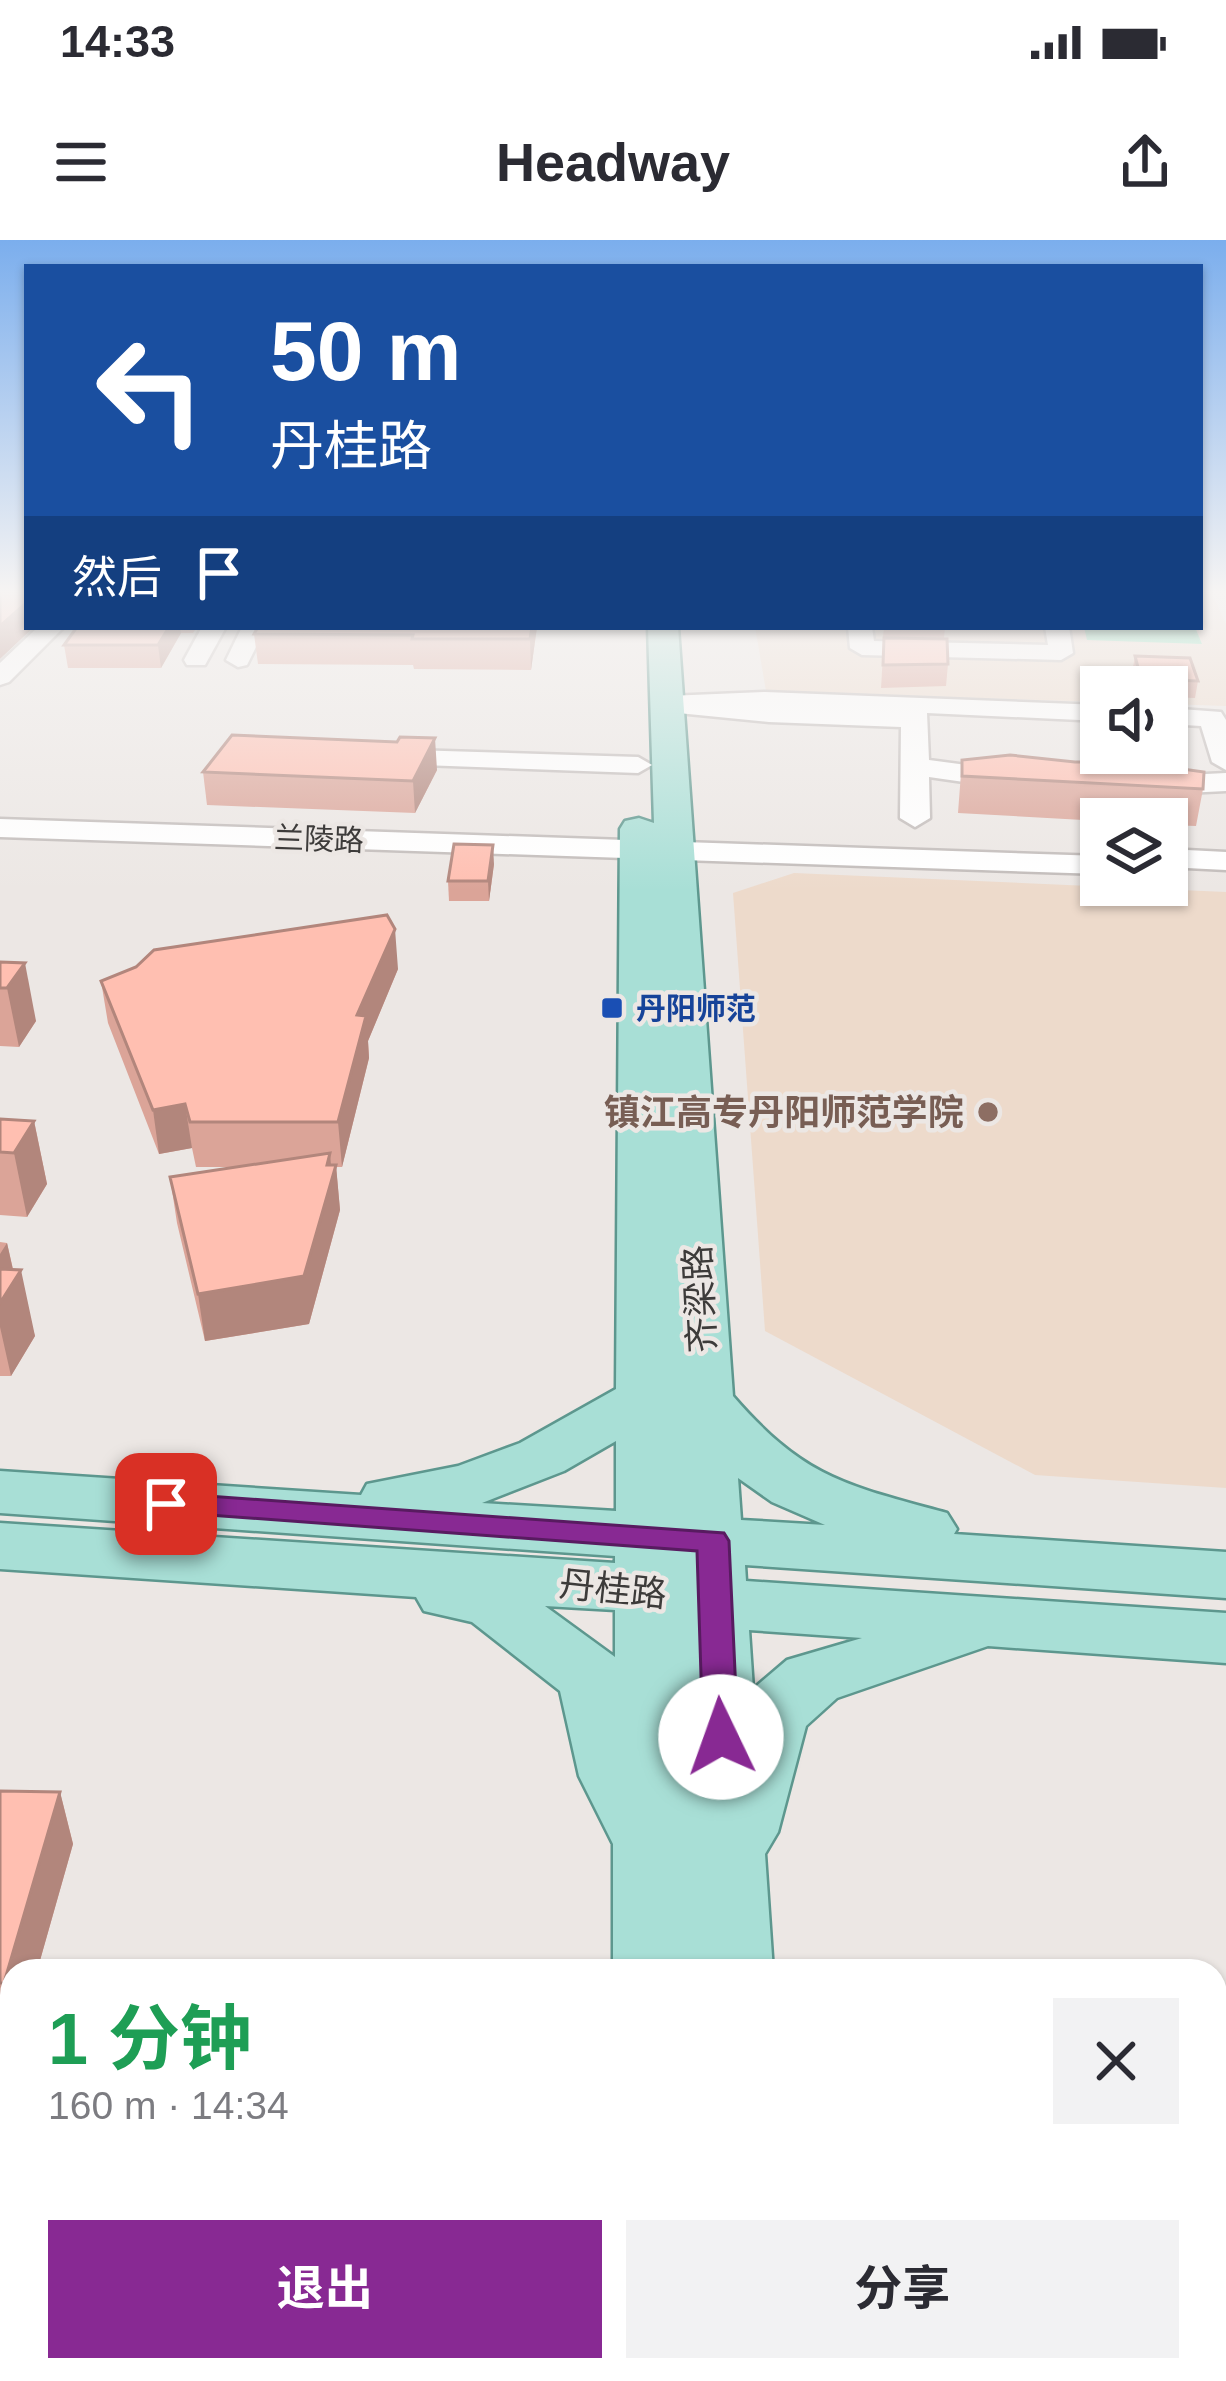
<!DOCTYPE html>
<html lang="zh">
<head>
<meta charset="utf-8">
<style>
  :root { --surface:#fff; --page:#f2f2f3; --text:#2b2b33; --muted:#7c7c81; --accent:#882993 }
  body { margin:0; font-family:Helvetica,"Noto Sans SC",sans-serif; background:var(--page); color:var(--text); height:100vh; display:flex; flex-direction:column; font-size:45px; white-space:nowrap }
  * { box-sizing:border-box; margin:0 }
  p { font-size:39px; color:var(--muted) }
  .icon { flex:none; width:66px; height:66px; fill:none; stroke:currentColor; stroke-width:2; stroke-linecap:round; stroke-linejoin:round }
  .map { position:relative; flex:1; overflow:hidden }
  .drawer { position:absolute; left:0px; top:1719px; width:1227px; height:423px; display:flex; flex-direction:column; background:var(--surface); border-radius:36px 36px 0 0; box-shadow:0 3px 9px #0004 }
  .drawer>* { flex:none }
  .top-card { position:absolute; left:24px; top:24px; width:1179px; height:366px; border-radius:0px; box-shadow:0 3px 9px #0004; background:#1a4fa0; color:#fff; overflow:hidden }
  .fabs { position:absolute; left:1080px; top:426px; display:grid; gap:24px }
  .fabs a { display:grid; place-items:center; width:108px; height:108px; border-radius:0px; background:var(--surface); box-shadow:0 3px 9px #0004; font-size:60px }
  .pin { position:absolute; display:grid; place-items:center; width:102px; height:102px; color:#fff; margin:-51px; border-radius:24px; box-shadow:0 6px 18px #0006 }
  .me { position:absolute; width:132px; margin:-66px; rotate:357deg; stroke-linejoin:round; filter:drop-shadow(0 0 9px #0008) }
  .turn { display:flex; align-items:center; gap:42px; height:252px; padding:0 48px; font-size:54px }
  .turn .icon { width:156px; height:156px; stroke-width:2.5 }
  .turn b { display:block; font-size:84px; line-height:102px }
  .then { display:flex; align-items:center; height:114px; padding:0 48px; background:#0003; gap:24px; font-size:45px }
  .round { display:grid; place-items:center; flex:none; width:126px; height:126px; border-radius:0px; background:var(--page) }
  .summary { display:flex; align-items:center; justify-content:space-between; height:204px; padding:0 48px }
  h1 { font-size:72px; font-weight:700; line-height:90px; color:#1e9e55 }
  .action { display:flex; gap:24px; margin-top:auto; padding:24px 48px }
  .action a { flex:1; height:138px; border-radius:0px; background:var(--accent); color:#fff; font-size:48px; font-weight:700; line-height:138px; text-align:center }
  .action a+a { background:var(--page); color:var(--text) }
  .status { display:flex; justify-content:space-between; align-items:center; height:84px; padding:0 60px; background:var(--surface); direction:ltr }
  .status svg { height:33px; fill:currentColor }
  header { display:flex; justify-content:space-between; align-items:center; height:156px; padding:0 48px; background:var(--surface); font-size:54px; font-weight:700 }
  .map>svg:first-child { display:block }
  .education { fill:#eddacb }
  .green { fill:#71e0b1 }
  .lines { fill:none; stroke-linecap:round; stroke-linejoin:round }
  .minor-casing { stroke:#c2bcba; stroke-width:5 }
  .major-casing { stroke:#5d978e; stroke-width:5 }
  .minor { fill:#fff; fill-rule:evenodd }
  .major { fill:#a8dfd6; fill-rule:evenodd }
  .wall { fill:#dba498 }
  .shaded-wall { fill:#b2867c }
  .building { fill:#ffbfb1; stroke:#b2867c; stroke-width:3 }
  .route { fill:#882993; stroke:#581b60; stroke-width:3 }
  .transit-dot { fill:#1a4fb4; stroke:#ece7e4; stroke-width:4.5 }
  .education-dot { fill:#8d6e63; stroke:#ece7e4; stroke-width:4.5 }
  .labels { text-anchor:middle; dominant-baseline:central; stroke-width:9; stroke-linejoin:round; paint-order:stroke }
  .far-street-label { font-size:30px; fill:#3d3b3a; stroke:#ece7e4 }
  .far-transit-label { font-size:30px; font-weight:bold; fill:#164399; stroke:#ece7e4; text-anchor:start }
  .education-label { font-size:36px; font-weight:bold; fill:#785e54; stroke:#ece7e4; text-anchor:end }
  .street-label { font-size:36px; fill:#3d3b3a; stroke:#ece7e4 }
</style>
</head>
<body>
<div class="status"><b>14:33</b><svg viewBox="0 0 49 12"><path d="M0 12V9h3v3zM5 12V6h3v6zM10 12V3h3v9zM15 12V0h3v12zM26 1h20v11H26zM47 4h2v5h-2z"/></svg></div>
<header><svg class="icon" aria-label="menu" viewBox="0 0 24 24"><path d="M4 6h16M4 12h16M4 18h16"/></svg>Headway<svg class="icon" aria-label="share" viewBox="0 0 24 24"><path d="M12 15V3M7 8l5-5 5 5M5 13v7h14v-7"/></svg></header>
<div class="map">
<svg width="1226" height="2141" viewBox="0 0 1226 2141">
  <rect width="100%" height="100%" fill="#ece7e4"/>
  <!-- education -->
  <g class="education">
    <polygon points="1200,351 1211,351 1226,384 1226,466 1167,464 1167,447 1101,447 1101,462 766,451 755,387 1200,387"/>
    <polygon points="794,633 1226,652 1226,1248 1035,1235 765,1091 733,653"/>
  </g>
  <!-- green -->
  <polygon class="green" points="1084,387 1195,387 1202,404 1087,400"/>
  <g class="lines">
    <!-- minor casing -->
    <g class="minor-casing">
      <g id="minor">
        <polygon points="38,387 64,387 9,442 0,445 0,423"/>
        <polygon points="202,387 226,387 205,425 187,425 184,420"/>
        <polygon points="242,387 266,387 247,425 238,427 226,420"/>
        <polygon points="848,387 872,387 874,401 1048,405 1045,387 1069,387 1073,413 1061,420 862,415 850,408"/>
        <polygon points="765,452 1101,465 1101,481 927,473 929,520 1019,532 1033,541 1019,550 929,537 930,578 915,587 900,578 901,487 769,482 668,472 655,464 668,456"/>
        <polygon points="1167,468 1221,472 1226,480 1226,530 1212,522 1201,486 1167,484"/>
        <polygon points="379,509 638,517 652,525 638,533 369,523 365,517 369,511"/>
        <polygon points="1226,533 1226,551 1145,555 1131,546 1145,537"/>
        <polygon points="0,579 1101,616 1101,634 0,597"/>
        <polygon points="1167,609 1226,612 1226,630 1167,627"/>
      </g>
    </g>
    <!-- major casing -->
    <g class="major-casing">
      <g id="major">
        <path d="M648,387H678L733,1156C805,1239 846,1245 947,1273L957,1289L954,1294L1226,1312V1358L745,1325L746,1341L1226,1373V1423L988,1406L837,1458L806,1486L778,1592L765,1614L773,1731H613V1604L579,1536L560,1451L472,1382L424,1371L416,1357L0,1329V1283L615,1323V1316L0,1273V1231L361,1255L367,1244L458,1226L520,1203L616,1149L620,589L625,581L639,578L654,583ZM616,1201V1271L482,1263L564,1231ZM738,1238L772,1262L825,1285L741,1280ZM545,1366L615,1370V1417ZM749,1390L862,1398L787,1420L753,1449Z"/>
        <polygon points="610,2130 801,2130 801,2141 611,2141"/>
      </g>
    </g>
    <!-- minor -->
    <use href="#minor" class="minor"/>
    <!-- major -->
    <use href="#major" class="major"/>
  </g>
  <!-- wall -->
  <g class="wall">
    <polygon points="77,387 197,387 193,393 181,393 161,428 68,428 64,405"/>
    <polygon points="537,387 531,430 414,429 413,425 258,424 254,394"/>
    <polygon points="884,387 945,387 944,398 883,397"/>
    <polygon points="884,398 948,424 946,446 881,448"/>
    <polygon points="1135,416 1198,441 1195,458 1167,457 1167,447 1136,447 1132,433"/>
    <polygon points="397,502 437,530 415,573 207,565 203,532"/>
    <polygon points="962,520 1154,525 1203,549 1196,586 1167,585 1167,579 1101,579 1101,581 958,573"/>
    <polygon points="494,624 489,661 449,661 448,641"/>
    <polygon points="0,722 36,781 19,807 0,806"/>
    <polygon points="398,729 368,801 369,818 342,927 336,927 340,970 309,1084 205,1101 177,983 170,937 240,927 196,927 192,908 159,914 108,783 101,741"/>
    <polygon points="0,879 34,881 47,944 27,977 0,975"/>
    <polygon points="0,1002 7,1003 13,1029 35,1096 11,1136 0,1136"/>
    <polygon points="0,1551 60,1552 73,1604 37,1731 12,1731 12,1795 0,1795"/>
  </g>
  <!-- shaded-wall -->
  <g class="shaded-wall">
    <polygon points="27,362 27,387 34,387 0,419 0,386"/>
    <polygon points="169,387 180,387 181,393 161,428 158,405"/>
    <polygon points="532,387 537,387 531,430 530,399"/>
    <polygon points="435,498 437,530 415,573 413,541"/>
    <polygon points="493,605 494,624 489,661 488,641"/>
    <polygon points="395,689 398,729 368,801 369,818 342,927 338,882 357,775"/>
    <polygon points="25,723 36,781 19,807 7,748"/>
    <polygon points="185,864 192,908 159,914 153,870"/>
    <polygon points="34,881 47,944 27,977 14,913"/>
    <polygon points="330,913 332,937 336,925 340,970 309,1084 205,1101 198,1054 327,925"/>
    <polygon points="7,1003 15,1039 21,1030 35,1096 11,1136 0,1087 0,1014"/>
    <polygon points="60,1552 73,1604 37,1731 12,1731 12,1770 4,1743"/>
  </g>
  <!-- building -->
  <g class="building">
    <polygon points="0,351 27,351 27,362 0,386"/>
    <polygon points="77,387 169,387 158,405 64,405"/>
    <polygon points="258,387 532,387 530,399 412,399 413,395 254,394"/>
    <polygon points="884,398 947,399 948,424 883,425"/>
    <polygon points="1135,416 1190,418 1198,441 1141,439"/>
    <polygon points="232,495 397,502 400,497 435,498 413,541 203,532"/>
    <polygon points="1010,515 1075,522 1154,522 1154,525 1204,532 1203,549 962,536 962,520"/>
    <polygon points="454,604 493,605 488,641 448,641"/>
    <polygon points="387,675 395,689 357,775 366,776 338,882 190,882 185,864 153,870 101,741 136,727 154,710"/>
    <polygon points="0,722 25,723 7,748 0,748"/>
    <polygon points="0,879 34,881 14,913 0,912"/>
    <polygon points="330,913 327,925 336,925 304,1036 198,1054 170,937"/>
    <polygon points="0,1029 21,1030 0,1063"/>
    <polygon points="0,1551 60,1552 4,1743 0,1743"/>
  </g>
  <!-- sky -->
  <linearGradient id="sky" x2="0" y2="1"><stop stop-color="#7baeed"/><stop offset="0.54" stop-color="#f6f4f3"/><stop offset="1" stop-color="#f6f4f3" stop-opacity="0"/></linearGradient>
  <rect width="1226" height="651" fill="url(#sky)"/>
  <!-- route -->
  <polygon class="route" points="166,1253 724,1293 729,1301 738,1497 733,1506 721,1510 708,1506 703,1497 697,1311 155,1271 151,1264"/>
  <!-- markers -->
  <rect class="transit-dot" x="600" y="756" width="24" height="24" rx="6"/>
  <circle class="education-dot" cx="988" cy="872" r="12"/>
  <g class="labels">
    <!-- far-street labels -->
    <g class="far-street-label">
      <text transform="translate(319 599) rotate(2)">兰陵路</text>
    </g>
    <!-- far-transit labels -->
    <g class="far-transit-label">
      <text x="636" y="768">丹阳师范</text>
    </g>
    <!-- education labels -->
    <g class="education-label">
      <text x="964" y="872">镇江高专丹阳师范学院</text>
    </g>
    <!-- street labels -->
    <g class="street-label">
      <text transform="translate(700 1059) rotate(-93)">齐梁路</text>
      <text transform="translate(613 1349) rotate(6)">丹桂路</text>
    </g>
  </g>
</svg>
<div class="fabs">
<a><svg class="icon" aria-label="sound" viewBox="0 0 24 24"><path d="M4 9h4l5-4v14l-5-4H4zM17 9q2 3 0 6"/></svg></a>
<a><svg class="icon" aria-label="layers" viewBox="0 0 24 24"><path d="M12 4l9 5-9 5-9-5zM3 14l9 5 9-5"/></svg></a>
</div>
<div class="pin" style="left:166px;top:1264px;background:#d93025"><svg class="icon" aria-label="arrive" viewBox="0 0 24 24"><path d="M6 21V4h12l-3 4 3 4H6"/></svg></div>
<svg class="me" style="left:721px;top:1497px" viewBox="-20 -20 40 40"><circle r="19" fill="#fff"/><path d="M0-13L10 11 0 6-10 11z" fill="#882993"/></svg>
<div class="top-card">
<div class="turn"><svg class="icon" aria-label="left" viewBox="0 0 24 24"><path d="M17 20v-9H6M10 6l-5 5 5 5"/></svg><div><b>50 m</b>丹桂路</div></div>
<div class="then">然后<svg class="icon" aria-label="arrive" viewBox="0 0 24 24"><path d="M6 21V4h12l-3 4 3 4H6"/></svg></div>
</div>
<section class="drawer">
<div class="summary"><div><h1>1 分钟</h1><p>160 m · 14:34</p></div><a class="round"><svg class="icon" aria-label="close" viewBox="0 0 24 24"><path d="M6 6l12 12M18 6L6 18"/></svg></a></div>
<div class="action"><a>退出</a><a>分享</a></div>
</section>
</div>
</body>
</html>
